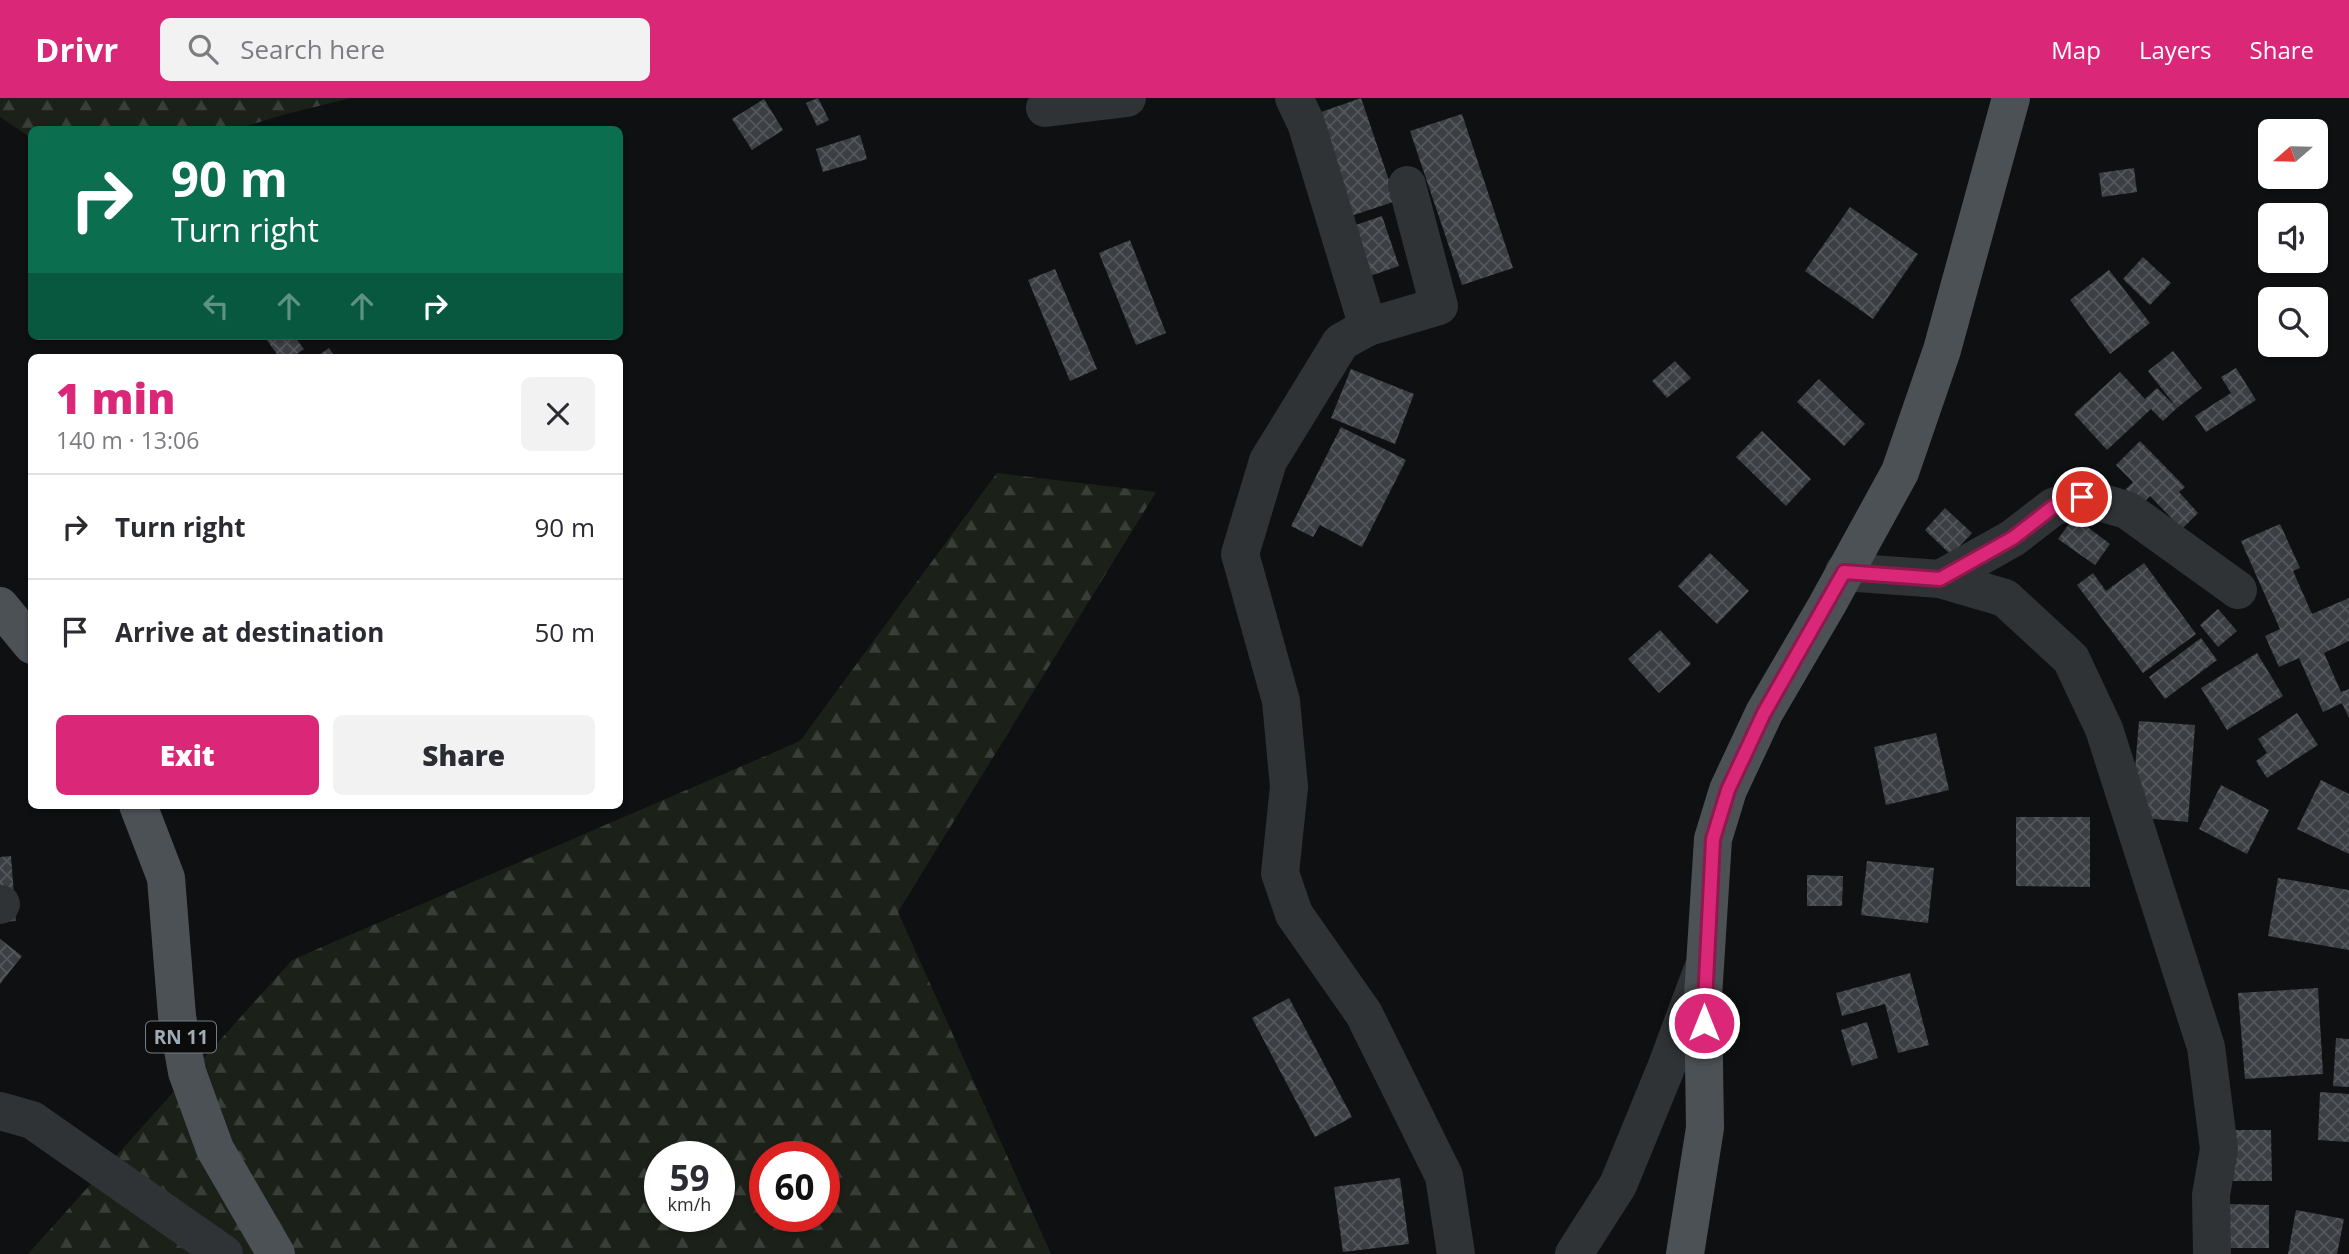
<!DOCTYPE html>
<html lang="en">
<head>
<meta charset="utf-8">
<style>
  :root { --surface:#fff; --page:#f2f2f3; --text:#2b2b33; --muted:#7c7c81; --line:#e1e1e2; --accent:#db2777 }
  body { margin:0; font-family:"Open Sans",sans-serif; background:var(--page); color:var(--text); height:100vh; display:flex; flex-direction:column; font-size:26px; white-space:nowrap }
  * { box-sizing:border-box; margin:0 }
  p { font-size:23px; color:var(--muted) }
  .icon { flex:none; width:38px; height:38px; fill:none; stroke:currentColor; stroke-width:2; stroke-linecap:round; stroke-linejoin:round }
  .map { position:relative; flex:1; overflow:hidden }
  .side { position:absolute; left:28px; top:256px; width:595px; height:455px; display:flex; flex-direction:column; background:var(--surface); border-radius:10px; box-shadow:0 2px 5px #0004 }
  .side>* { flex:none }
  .top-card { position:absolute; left:28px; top:28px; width:595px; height:214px; border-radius:10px; box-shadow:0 2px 5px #0004; background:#0b6e4f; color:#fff; overflow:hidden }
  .needle { width:46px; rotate:250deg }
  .buttons { position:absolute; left:2258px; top:21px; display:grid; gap:14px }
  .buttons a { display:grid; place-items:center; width:70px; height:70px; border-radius:10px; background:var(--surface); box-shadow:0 2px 5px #0004; font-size:35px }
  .speed { position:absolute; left:644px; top:1043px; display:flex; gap:14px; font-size:35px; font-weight:700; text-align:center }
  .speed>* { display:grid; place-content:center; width:91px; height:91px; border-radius:50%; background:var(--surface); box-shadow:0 2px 5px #0004; line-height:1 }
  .speed small { font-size:18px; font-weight:400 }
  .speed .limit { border:10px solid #d22; background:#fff; color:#111 }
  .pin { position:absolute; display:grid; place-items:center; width:60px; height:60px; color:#fff; margin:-30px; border:4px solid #fff; border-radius:50%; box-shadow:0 2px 7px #0007 }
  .me { position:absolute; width:77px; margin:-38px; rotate:0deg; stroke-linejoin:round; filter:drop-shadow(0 0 5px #0008) }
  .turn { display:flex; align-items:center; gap:24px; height:147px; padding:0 28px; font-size:32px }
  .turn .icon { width:91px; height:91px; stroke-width:2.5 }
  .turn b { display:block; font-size:49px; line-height:60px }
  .lanes { display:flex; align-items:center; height:66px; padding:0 28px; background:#0003; justify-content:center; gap:35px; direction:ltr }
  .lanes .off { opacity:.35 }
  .round { display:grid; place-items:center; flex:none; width:74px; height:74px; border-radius:10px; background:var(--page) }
  .overview { display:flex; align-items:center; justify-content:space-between; height:119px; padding:0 28px }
  h1 { font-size:42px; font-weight:800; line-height:52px; color:var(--accent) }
  .cta { display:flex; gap:14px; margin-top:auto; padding:14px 28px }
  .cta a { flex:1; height:80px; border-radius:10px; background:var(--accent); color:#fff; font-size:28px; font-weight:800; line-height:80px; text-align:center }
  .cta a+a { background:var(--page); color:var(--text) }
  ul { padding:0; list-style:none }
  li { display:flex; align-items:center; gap:21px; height:105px; padding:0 28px; border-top:2px solid var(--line) }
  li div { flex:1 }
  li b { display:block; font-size:26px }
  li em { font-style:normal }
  header { display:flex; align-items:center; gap:42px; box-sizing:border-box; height:98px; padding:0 35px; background:var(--accent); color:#fff }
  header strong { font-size:33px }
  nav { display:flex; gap:38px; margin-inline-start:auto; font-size:24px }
  .search { width:490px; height:63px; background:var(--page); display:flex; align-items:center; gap:18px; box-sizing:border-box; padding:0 24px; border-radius:10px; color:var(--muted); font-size:26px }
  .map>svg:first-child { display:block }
  .forest { fill:url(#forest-firs); fill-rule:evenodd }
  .building { fill:url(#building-cross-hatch) }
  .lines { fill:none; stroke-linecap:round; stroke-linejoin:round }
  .minor { stroke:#303336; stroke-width:38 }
  .major { stroke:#4c5156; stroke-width:38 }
  .route-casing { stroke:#8e194d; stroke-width:18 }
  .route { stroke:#db2777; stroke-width:12 }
  .labels { text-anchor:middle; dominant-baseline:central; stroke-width:7; stroke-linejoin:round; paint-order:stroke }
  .shield { fill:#0b0b0c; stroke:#737c82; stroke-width:2 }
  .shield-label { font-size:19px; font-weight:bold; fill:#9facb4 }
</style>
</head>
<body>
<header>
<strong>Drivr</strong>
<div class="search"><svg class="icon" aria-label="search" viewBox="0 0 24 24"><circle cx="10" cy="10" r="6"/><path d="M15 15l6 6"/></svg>Search here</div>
<nav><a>Map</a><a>Layers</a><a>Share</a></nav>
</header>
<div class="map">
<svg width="2349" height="1156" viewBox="0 0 2349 1156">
  <defs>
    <pattern id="forest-firs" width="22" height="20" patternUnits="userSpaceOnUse" patternTransform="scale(1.75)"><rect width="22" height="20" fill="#1b2119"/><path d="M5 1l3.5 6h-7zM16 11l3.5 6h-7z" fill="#393f38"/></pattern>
    <pattern id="building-cross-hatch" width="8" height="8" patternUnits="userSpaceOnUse" patternTransform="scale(1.75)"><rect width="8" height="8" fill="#3b3e42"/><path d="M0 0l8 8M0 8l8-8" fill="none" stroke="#54575b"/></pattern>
  </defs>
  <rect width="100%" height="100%" fill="#0f1011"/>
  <!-- forest -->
  <g class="forest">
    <polygon points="0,0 351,0 286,16 237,31 32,32 31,40 0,19"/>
    <path d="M997,375L1156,394L898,814L1051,1156H28L292,862L800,643ZM660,1059H719V1118H660ZM765,1059H824V1118H765Z"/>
  </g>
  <!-- building -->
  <g class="building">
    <polygon points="818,0 829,22 817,28 806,5"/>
    <polygon points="1361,0 1396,103 1345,120 1310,18"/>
    <polygon points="764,1 783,32 752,52 732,21"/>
    <polygon points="1462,16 1513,170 1462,187 1410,33"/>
    <polygon points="860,37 867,61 823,74 816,51"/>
    <polygon points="2134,70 2137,94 2102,99 2099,75"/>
    <polygon points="1850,109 1918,156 1873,221 1805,173"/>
    <polygon points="1382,118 1399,168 1364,180 1347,130"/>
    <polygon points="1130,142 1166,235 1136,247 1099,155"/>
    <polygon points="2143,159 2171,185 2150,207 2123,181"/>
    <polygon points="1055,171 1097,271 1070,283 1028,182"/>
    <polygon points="2109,172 2150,225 2110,256 2070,202"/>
    <polygon points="264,238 294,238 304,251 293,259 279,259"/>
    <polygon points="329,250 335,259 316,259"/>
    <polygon points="2173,253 2202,290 2177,310 2148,273"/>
    <polygon points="1675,263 1691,280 1667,300 1652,283"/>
    <polygon points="2236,270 2256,302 2206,334 2195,318 2231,295 2221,279"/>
    <polygon points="1351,271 1414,296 1395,346 1331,320"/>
    <polygon points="2120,274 2145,301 2157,290 2177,310 2163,323 2151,311 2107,352 2074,316"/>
    <polygon points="1819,281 1865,326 1844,348 1797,304"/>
    <polygon points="1341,329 1406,362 1362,449 1320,427 1313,439 1291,428"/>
    <polygon points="1762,333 1811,381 1786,408 1736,359"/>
    <polygon points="2140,343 2185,389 2179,394 2198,415 2182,431 2150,398 2141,407 2126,391 2133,384 2116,367"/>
    <polygon points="1945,410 1972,435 1951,457 1925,432"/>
    <polygon points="2074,419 2110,446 2095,467 2058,441"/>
    <polygon points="2280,426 2300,470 2293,473 2312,516 2349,500 2349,543 2324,555 2341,594 2349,591 2349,620 2342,605 2323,614 2299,560 2279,569 2265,538 2280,531 2241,443"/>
    <polygon points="1710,455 1749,493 1717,526 1678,488"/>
    <polygon points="2144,465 2196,536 2143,575 2077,487 2093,475 2106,493"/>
    <polygon points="2218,511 2237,533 2218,549 2200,527"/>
    <polygon points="1660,532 1691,566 1659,595 1628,561"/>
    <polygon points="2201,540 2217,562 2165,601 2149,579"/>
    <polygon points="2257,555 2283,598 2227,632 2201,590"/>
    <polygon points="2297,615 2318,647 2267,680 2256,663 2267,655 2258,641"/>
    <polygon points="2139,623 2195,627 2188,724 2131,719"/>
    <polygon points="1936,635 1949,692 1886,707 1874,649"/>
    <polygon points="2321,682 2349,696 2349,756 2297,731"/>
    <polygon points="2221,687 2269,712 2247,756 2199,731"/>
    <polygon points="2016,719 2090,719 2090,789 2016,788"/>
    <polygon points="11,758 16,823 0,824 0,759"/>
    <polygon points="1867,763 1934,770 1928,825 1861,817"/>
    <polygon points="1807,777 1843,778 1842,808 1807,808"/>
    <polygon points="2278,780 2349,792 2349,852 2268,838"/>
    <polygon points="0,841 22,858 0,886"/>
    <polygon points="1910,875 1929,947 1898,955 1885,906 1842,918 1836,895"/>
    <polygon points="2318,890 2323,976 2245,981 2238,895"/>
    <polygon points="1289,900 1352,1019 1315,1039 1252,920"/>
    <polygon points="1867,924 1878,960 1852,968 1841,932"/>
    <polygon points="2336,940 2349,941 2349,989 2333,988"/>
    <polygon points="2320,994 2349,996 2349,1044 2318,1042"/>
    <polygon points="2232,1032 2271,1032 2272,1083 2233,1083"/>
    <polygon points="1400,1080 1409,1146 1343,1154 1334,1089"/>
    <polygon points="2228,1106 2269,1107 2269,1150 2228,1150"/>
    <polygon points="2296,1112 2344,1121 2337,1156 2288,1156"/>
  </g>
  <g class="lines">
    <!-- minor -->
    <g class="minor">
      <polyline points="1294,0 1306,25 1368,229"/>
      <polyline points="1045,10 1127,0"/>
      <polyline points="1407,87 1439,208 1368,229 1341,244 1268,363 1240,456 1281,603 1289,689 1280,775 1294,816 1364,916 1444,1078 1456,1156"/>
      <polyline points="1844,474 1940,481 2005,500 2071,561 2104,631 2206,949 2219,1051 2211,1097 2212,1156"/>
      <polyline points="1940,481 2013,440 2053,409 2082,399 2127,412 2238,492"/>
      <polyline points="0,807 1,806"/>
      <polyline points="0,1013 32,1022 224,1156"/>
      <polyline points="1574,1156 1618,1087 1666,970 1702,873"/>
    </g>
    <!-- major -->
    <g class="major">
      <polyline points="0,508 32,547"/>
      <polyline points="138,707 166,780 177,918 187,974 215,1051 276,1156"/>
      <polyline points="1685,1156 1705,1030 1703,899 1713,741 1728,692 1764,615 1827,507 1900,374 1942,252 2011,0"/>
    </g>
  </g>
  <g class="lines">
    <!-- route casing -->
    <g class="route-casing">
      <polyline id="route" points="1704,925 1713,741 1728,692 1764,615 1844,474 1940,481 2013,440 2053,409 2082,399"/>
    </g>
    <!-- route -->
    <use href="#route" class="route"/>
  </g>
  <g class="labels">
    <!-- shield labels -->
    <rect class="shield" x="146" y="923.5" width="70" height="31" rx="5"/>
    <g class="shield-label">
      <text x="181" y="939">RN 11</text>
    </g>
  </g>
</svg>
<div class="buttons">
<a><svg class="needle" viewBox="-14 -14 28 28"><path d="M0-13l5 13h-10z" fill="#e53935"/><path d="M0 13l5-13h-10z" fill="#7c7c81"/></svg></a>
<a><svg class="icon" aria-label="sound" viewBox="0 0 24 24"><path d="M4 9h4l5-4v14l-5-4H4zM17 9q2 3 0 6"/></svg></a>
<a><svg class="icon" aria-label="search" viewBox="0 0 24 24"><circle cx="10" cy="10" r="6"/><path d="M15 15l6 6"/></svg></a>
</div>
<div class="speed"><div>59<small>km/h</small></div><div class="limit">60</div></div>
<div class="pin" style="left:2082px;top:399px;background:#d93025"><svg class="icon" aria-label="arrive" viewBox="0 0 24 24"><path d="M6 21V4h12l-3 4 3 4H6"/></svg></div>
<svg class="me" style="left:1704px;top:925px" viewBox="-20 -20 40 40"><circle r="17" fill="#db2777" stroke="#fff" stroke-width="3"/><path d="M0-11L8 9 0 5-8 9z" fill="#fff"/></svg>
<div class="top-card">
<div class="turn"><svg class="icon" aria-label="right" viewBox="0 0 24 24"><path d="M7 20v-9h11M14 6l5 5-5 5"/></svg><div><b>90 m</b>Turn right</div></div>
<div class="lanes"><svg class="icon off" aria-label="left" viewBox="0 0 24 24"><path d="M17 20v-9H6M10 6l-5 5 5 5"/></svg><svg class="icon off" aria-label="ahead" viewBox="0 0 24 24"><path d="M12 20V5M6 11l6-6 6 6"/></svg><svg class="icon off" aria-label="ahead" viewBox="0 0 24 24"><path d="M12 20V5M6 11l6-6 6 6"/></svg><svg class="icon" aria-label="right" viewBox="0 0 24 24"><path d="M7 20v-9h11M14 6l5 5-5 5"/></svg></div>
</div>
<section class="side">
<div class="overview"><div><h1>1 min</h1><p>140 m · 13:06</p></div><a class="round"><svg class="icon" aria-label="close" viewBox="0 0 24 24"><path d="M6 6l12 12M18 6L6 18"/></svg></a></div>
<ul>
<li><svg class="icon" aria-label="right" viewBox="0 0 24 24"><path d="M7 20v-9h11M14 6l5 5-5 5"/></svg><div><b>Turn right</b></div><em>90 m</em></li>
<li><svg class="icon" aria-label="arrive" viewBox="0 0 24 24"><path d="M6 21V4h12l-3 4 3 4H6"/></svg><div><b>Arrive at destination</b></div><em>50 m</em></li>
</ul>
<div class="cta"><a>Exit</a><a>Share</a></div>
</section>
</div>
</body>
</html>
